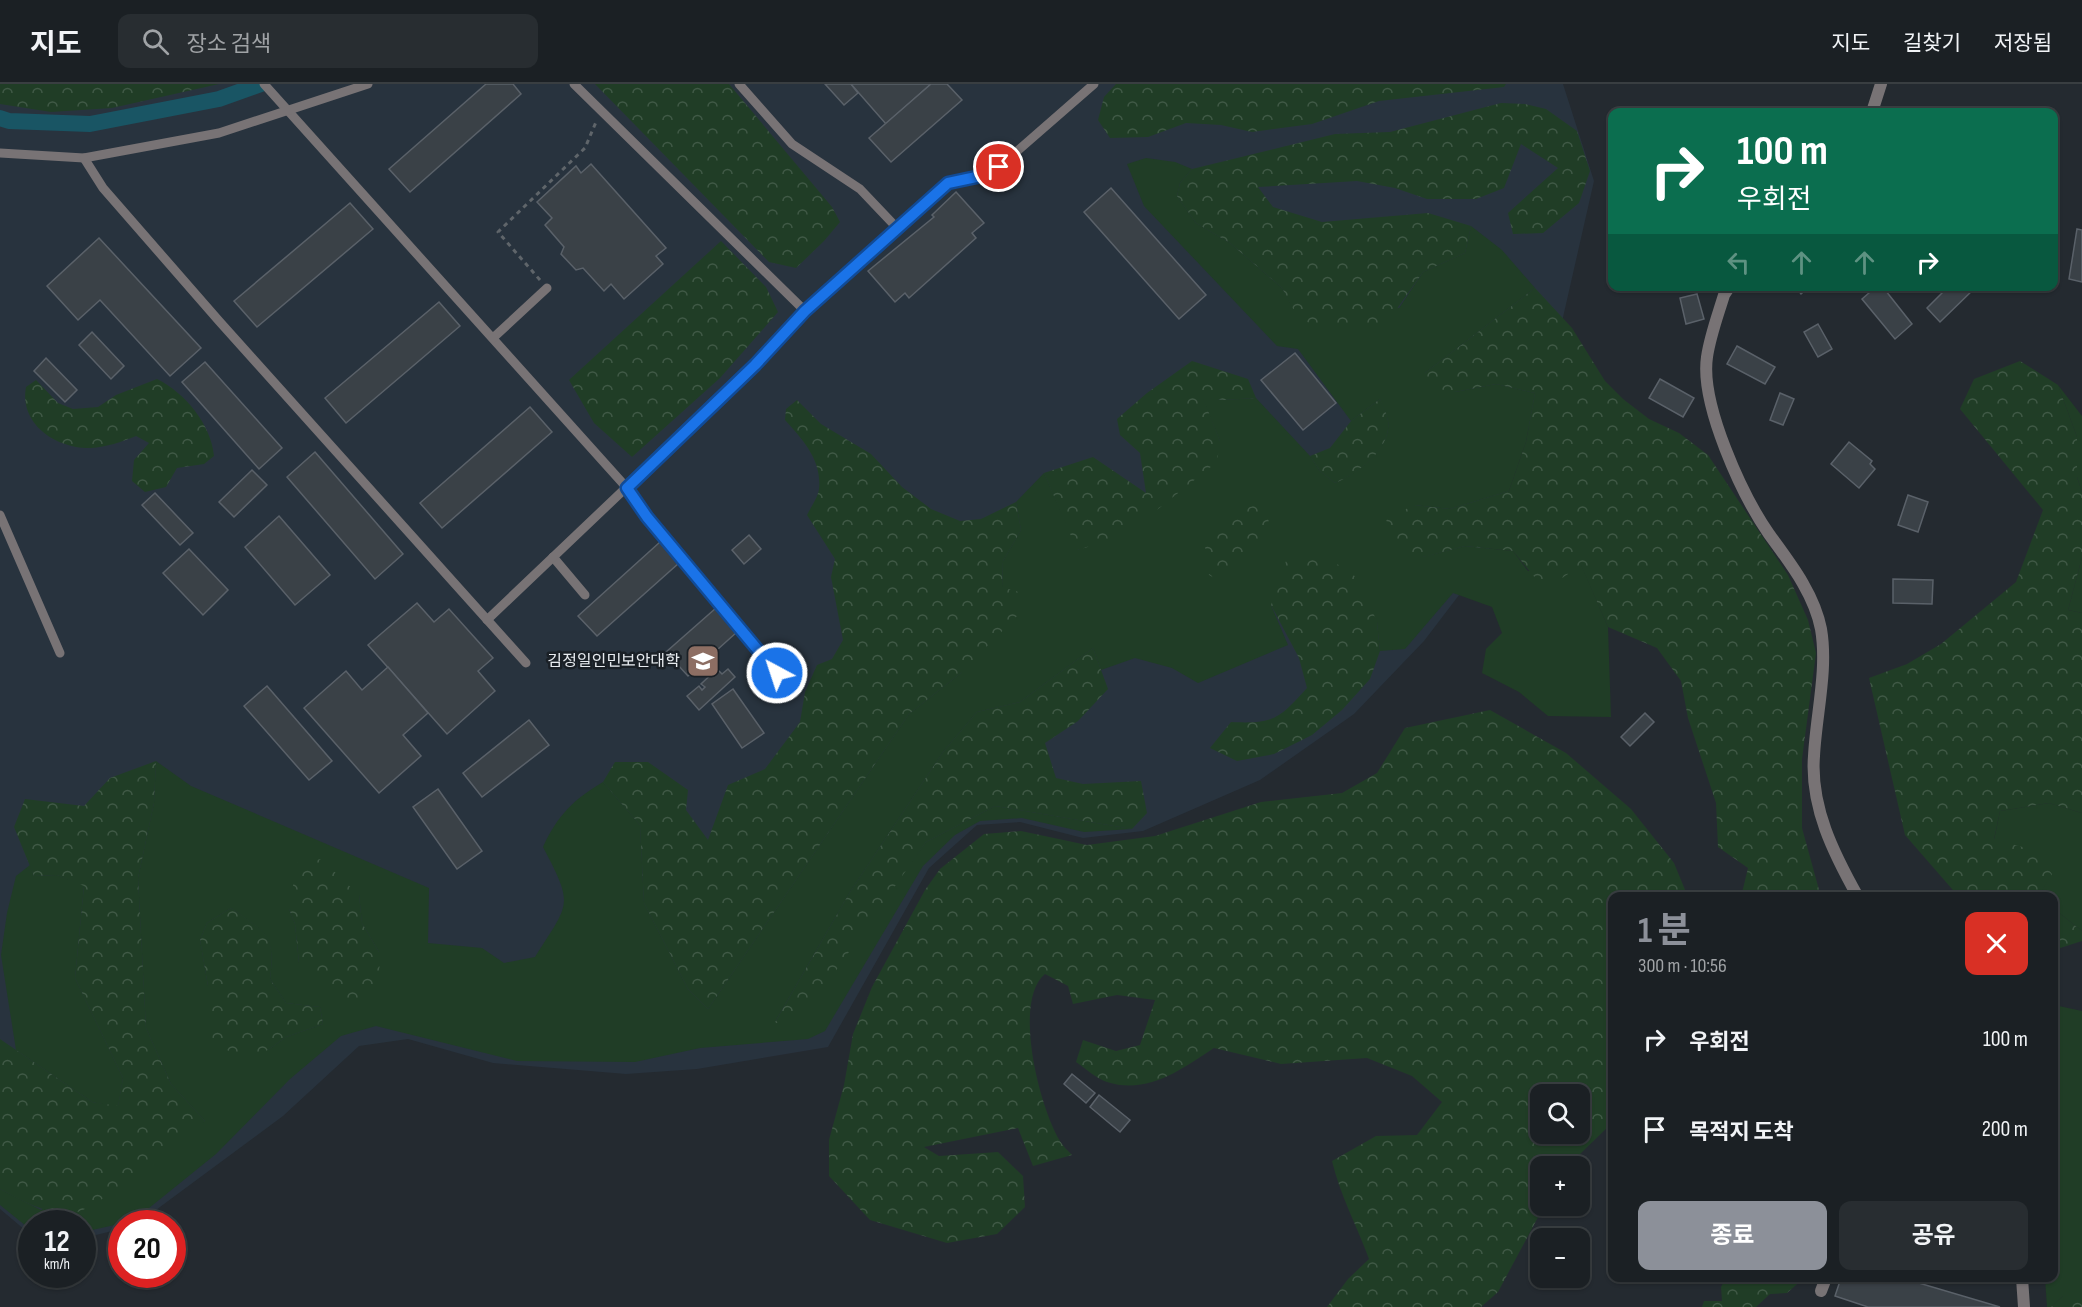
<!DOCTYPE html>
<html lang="ko">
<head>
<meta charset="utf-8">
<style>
  :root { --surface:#1b2024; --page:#282d31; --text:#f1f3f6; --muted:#a0a3a6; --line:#393e41; --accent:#8c9099 }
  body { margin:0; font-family:"Sofia Sans Condensed","Noto Sans KR",sans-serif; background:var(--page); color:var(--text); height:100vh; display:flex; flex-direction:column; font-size:22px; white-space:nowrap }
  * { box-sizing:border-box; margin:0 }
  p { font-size:20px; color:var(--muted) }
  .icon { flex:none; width:33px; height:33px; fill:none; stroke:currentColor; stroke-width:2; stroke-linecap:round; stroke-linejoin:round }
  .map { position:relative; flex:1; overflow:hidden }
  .panel { position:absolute; left:1608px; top:808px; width:450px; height:390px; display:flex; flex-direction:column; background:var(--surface); border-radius:12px; box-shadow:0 2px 4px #0004,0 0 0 2px var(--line) }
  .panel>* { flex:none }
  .banner { position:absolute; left:1608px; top:24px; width:450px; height:183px; border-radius:12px; box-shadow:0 2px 4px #0004,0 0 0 2px var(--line); background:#0b6e4f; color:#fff; overflow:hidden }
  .controls { position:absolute; left:1530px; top:1000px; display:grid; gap:12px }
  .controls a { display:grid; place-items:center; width:60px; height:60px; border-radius:12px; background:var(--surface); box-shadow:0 2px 4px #0004,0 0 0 2px var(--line); font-size:30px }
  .speed { position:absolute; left:18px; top:1126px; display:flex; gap:12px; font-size:30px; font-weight:700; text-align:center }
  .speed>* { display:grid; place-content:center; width:78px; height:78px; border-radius:50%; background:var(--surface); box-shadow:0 2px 4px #0004,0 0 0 2px var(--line); line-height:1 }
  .speed small { font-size:15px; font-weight:400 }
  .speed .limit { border:9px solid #d22; background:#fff; color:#111 }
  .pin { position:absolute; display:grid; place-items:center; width:51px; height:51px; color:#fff; margin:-26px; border:3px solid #fff; border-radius:50%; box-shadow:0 2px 6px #0007 }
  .me { position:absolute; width:66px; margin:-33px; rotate:320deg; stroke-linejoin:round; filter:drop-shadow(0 0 4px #0008) }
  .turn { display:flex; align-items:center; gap:21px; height:126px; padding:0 30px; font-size:27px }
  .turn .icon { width:78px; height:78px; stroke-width:2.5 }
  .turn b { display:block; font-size:42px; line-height:51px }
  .lanes { display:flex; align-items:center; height:57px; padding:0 30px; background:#0003; justify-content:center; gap:30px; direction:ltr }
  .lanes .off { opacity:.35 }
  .round { display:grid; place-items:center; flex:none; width:63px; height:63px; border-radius:12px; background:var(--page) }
  .headline { display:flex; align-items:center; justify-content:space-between; height:102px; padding:0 30px }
  h1 { font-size:36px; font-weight:700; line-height:45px; color:var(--accent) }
  .cta { display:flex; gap:12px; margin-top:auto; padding:12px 30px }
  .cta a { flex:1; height:69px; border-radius:12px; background:var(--accent); color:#fff; font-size:24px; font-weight:700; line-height:69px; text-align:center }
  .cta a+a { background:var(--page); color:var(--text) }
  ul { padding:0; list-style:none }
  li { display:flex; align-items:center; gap:18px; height:90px; padding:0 30px }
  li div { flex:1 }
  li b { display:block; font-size:22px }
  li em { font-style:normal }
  header { display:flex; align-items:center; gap:36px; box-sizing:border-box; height:84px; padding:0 30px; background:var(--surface); border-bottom:2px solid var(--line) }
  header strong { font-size:28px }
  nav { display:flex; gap:33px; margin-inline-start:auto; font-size:21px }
  .search { width:420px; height:54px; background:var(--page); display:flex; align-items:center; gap:15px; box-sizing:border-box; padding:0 21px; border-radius:12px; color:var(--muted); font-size:22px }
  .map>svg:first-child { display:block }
  .built { fill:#28333e }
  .green { fill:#203d26; fill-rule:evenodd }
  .forest { fill:url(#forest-crowns); fill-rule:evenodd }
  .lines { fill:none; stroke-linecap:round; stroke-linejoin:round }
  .canal { stroke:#195564; stroke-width:16 }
  .building { fill:#3a4147; stroke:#5a6169; stroke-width:1.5 }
  .path { stroke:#5f656a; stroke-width:3; stroke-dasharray:4.5 4.5; stroke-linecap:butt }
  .service { stroke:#787375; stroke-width:9 }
  .minor { stroke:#787375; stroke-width:12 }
  .route-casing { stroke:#114b97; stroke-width:15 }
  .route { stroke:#1a73e8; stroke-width:10 }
  .labels { text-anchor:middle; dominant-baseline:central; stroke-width:5; stroke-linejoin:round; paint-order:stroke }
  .poi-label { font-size:16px; fill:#e7ebef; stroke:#1a2026; text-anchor:end }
</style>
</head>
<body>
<header>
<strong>지도</strong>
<div class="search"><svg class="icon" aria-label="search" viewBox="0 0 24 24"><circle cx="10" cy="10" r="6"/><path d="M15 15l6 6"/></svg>장소 검색</div>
<nav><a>지도</a><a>길찾기</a><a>저장됨</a></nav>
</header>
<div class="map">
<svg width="2082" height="1223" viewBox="0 0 2082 1223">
  <defs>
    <pattern id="forest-crowns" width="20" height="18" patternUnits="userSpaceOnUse" patternTransform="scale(1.5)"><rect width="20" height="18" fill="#203d26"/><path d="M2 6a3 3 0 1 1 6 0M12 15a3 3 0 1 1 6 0" fill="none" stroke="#405946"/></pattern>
  </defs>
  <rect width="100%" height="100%" fill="#242a30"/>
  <!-- built -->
  <polygon class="built" points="0,0 1563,0 1594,97 1559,251 1485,477 1424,557 1354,630 1260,696 1143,747 1083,754 1020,738 977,741 929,784 828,963 697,985 626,990 493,979 408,955 359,962 283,1032 137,1140 122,1140 121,1145 83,1154 82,1140 32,1140 31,1151 0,1125"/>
  <!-- green -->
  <g class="green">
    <path d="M1146,74L1175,78L1192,85L1180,99L1177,112L1196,139L1230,159L1282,204L1300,236L1399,224L1423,188L1465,169L1471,142L1502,166L1535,204L1425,289L1455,308L1496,300L1535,309L1526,358L1509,407L1450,425L1414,421L1423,473L1465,462L1513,467L1528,487L1581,480L1608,543L1611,633L1548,632L1519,608L1482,589L1486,565L1502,549L1492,523L1453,509L1405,565L1380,567L1377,538L1271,521L1288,561L1198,599L1172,584L1135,574L1101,586L1093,564L1020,618L977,628L943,668L850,808L775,938L896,799L926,758L995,722L1132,745L1084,748L1022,734L980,737L955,751L923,782L825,947L808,955L700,964L635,978L517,977L376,942L341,952L290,995L216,1070L133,1137L83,1148L82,1140H32L31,1146L0,1121V1105L41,1126L205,1037L171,1000L146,944L138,794L154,719L156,677L191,702L429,804L428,859L482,864L504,879L535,873C570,818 574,822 543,763C557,732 574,715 603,698L640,741L644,819L688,905L708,925L909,630L961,589L1002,503L1003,477L1021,446L1016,418L1044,389L1078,466L1220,357L1202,313L1224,316L1256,314L1310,372L1320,387L1335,399C1356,390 1392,365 1388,337C1387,330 1382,322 1380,315L1351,337L1298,265L1277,262L1144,122L1127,80ZM359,811L362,839L379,868L299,879L295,840L289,825ZM231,824C265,849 276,849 270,895L286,919L320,923L323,940L286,953L268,966L208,902L200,856L207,839Z"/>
    <polygon points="2058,301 2082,332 2082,408 2077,393 2077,353"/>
    <polygon points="2082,473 2082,529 2068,526"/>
    <polygon points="2049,719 2082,729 2082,847 2054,825 2054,813 2038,813 2051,790 1994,756 2000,727"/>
    <polygon points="30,781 34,792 57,791 84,801 75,894 123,994 118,1023 92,1018 16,966 1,871 7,829 16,792"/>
    <polygon points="2054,921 2082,927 2082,1212 2063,1212 2051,1223 2047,1223 2045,1194 2054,1194"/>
  </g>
  <!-- forest -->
  <g class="forest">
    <polygon points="0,0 219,0 112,24 51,28 0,20"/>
    <polygon points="595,0 729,0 832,123 840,138 824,157 796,184 769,178"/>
    <polygon points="1116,0 1506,0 1504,3 1379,17 1312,40 1252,48 1221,41 1186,39 1148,53 1110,54 1098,36 1104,13"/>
    <polygon points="1501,19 1525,20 1546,25 1577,47 1590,87 1579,119 1543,149 1513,150 1508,129 1558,84 1521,60 1504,104 1476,115 1427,115 1395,104 1357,97 1258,103 1273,123 1322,138 1428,129 1471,142 1465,169 1423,188 1382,246 1337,246 1299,236 1282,204 1230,159 1196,139 1177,112 1180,99 1192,85 1335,50 1390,48"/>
    <polygon points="721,157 766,203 778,228 720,294 632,373 594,339 569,296"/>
    <polygon points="1535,204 1572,244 1605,297 1623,315 1649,335 1679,349 1708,371 1788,491 1808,536 1816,569 1802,675 1802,744 1821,813 1741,813 1748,784 1718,763 1716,719 1688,634 1681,597 1657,564 1608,543 1581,481 1545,506 1513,467 1465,462 1424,473 1394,461 1386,435 1414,421 1450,425 1509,407 1526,358 1535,309 1496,300 1455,308 1434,304 1425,289"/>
    <polygon points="1192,277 1248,295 1256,314 1224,316 1203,314 1220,357 1217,378 1123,453 1077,466 1044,389 1093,373 1146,409 1140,369 1120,351 1117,335 1147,309"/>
    <polygon points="2020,277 2058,301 2077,353 2077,393 2082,408 2082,473 2068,526 2082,529 2082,729 2049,719 2000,727 1994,755 2033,766 2052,790 2038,813 1959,813 1905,751 1869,594 1907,580 1941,560 2016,498 2043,426 1960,325 1974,295"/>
    <path d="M157,295C185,309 211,340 214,372L204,380L177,384L166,403L145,408L132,397L134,376L149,359L136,352C121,358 107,363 91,364C56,365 19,340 26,303L36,296L58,319L73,325L98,323L116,311Z"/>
    <path d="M1380,315C1383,322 1387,330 1388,337C1392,365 1357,390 1335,399L1320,387L1310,372L1330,364L1351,337Z"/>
    <path d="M797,316L821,340L871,370L902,403L931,425L960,437L981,435L1016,418L1021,446L1003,477L1002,503L1022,509V527L961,589L909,630L708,925L688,905L644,819L640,741L603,698L615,678H648L688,706L686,726L708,756L728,701L765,685L800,638L805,608L817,581L832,575L843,556L831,493L835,475L807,431C811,423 818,413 819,405C822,376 803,356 785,336L786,325Z"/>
    <polygon points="1269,418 1268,455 1234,490 1216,495 1209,491 1204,455 1230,428"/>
    <path d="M1324,471L1359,495L1377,538L1380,567L1370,595L1342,626L1312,651L1274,670L1237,677L1210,664L1231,638C1274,640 1279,635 1307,604L1299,574L1271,521L1287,474Z"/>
    <polygon points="1093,564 1108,605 1078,637 1045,659 1056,694 1083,700 1141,697 1147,729 1132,745 995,722 926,758 809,925 774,940 850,808 943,668 977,628 1020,618"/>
    <path d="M1490,626L1566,669L1631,725L1674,779L1688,813H1612V1039L1579,1071L1570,1083H1540V1122H1544L1498,1208L1481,1223H1327L1348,1195L1369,1175C1357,1142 1340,1111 1332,1077L1376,1052L1417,1051L1442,1018L1412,992L1367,974L1281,980L1214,964C1182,985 1148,1011 1107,998C1097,995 1085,984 1076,978L1083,956L1116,967L1140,961L1155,916L1117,911L1073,920L1068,902L1045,890C1012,917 1040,1025 1060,1057C1063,1062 1068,1067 1072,1071L1033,1082L1018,1044L924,1063L939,1072L998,1068L1023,1092L1025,1123L997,1150L947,1159L870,1136L829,1092V1056L844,1001L853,950L872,903L925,806L940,785L984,750L1021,747L1087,761L1155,752L1261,718L1342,709L1377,689L1405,644ZM1540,1011H1580V1050H1540Z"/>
    <path d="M156,677L154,719L138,794L146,944L171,1000L205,1037C183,1054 95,1128 73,1129C45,1130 24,1118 0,1105V955L92,1018L118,1022L123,994L75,894L84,802L57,791L34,792L14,743L25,715L84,722L110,694Z"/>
    <polygon points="321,775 359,811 362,839 379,868 380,899 355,921 331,906 299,879 295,840 289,825 297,779"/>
    <path d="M231,824C266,849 276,849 270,895L286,919L320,923L323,940L286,953L268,966L248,974L213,961L208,902L200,856L207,839Z"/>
    <polygon points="2054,825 2082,847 2082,857 2054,866"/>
    <polygon points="1726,1194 1804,1194 1787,1209 1770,1210 1756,1223 1702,1223 1704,1217 1722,1217 1721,1203"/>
    <polygon points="2063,1212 2082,1212 2082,1223 2051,1223"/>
  </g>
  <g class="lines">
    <!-- canal -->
    <polyline class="canal" points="0,34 9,37 90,40 219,15 261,0"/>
  </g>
  <!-- building -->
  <g class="building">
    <polygon points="486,0 513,0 521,10 410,108 389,85"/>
    <polygon points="825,0 851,0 858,9 844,21"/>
    <polygon points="851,0 931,0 886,40"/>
    <polygon points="931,0 947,0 962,16 891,78 869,54"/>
    <polygon points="591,80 666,164 656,172 663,180 624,215 611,200 604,207 583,184 576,186 561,170 564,163 545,141 552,134 537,118 576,82 581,89"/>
    <polygon points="1111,104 1206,211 1179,235 1084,128"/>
    <polygon points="956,108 984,139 972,149 976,154 909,214 905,209 895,218 868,187 934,133 932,131"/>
    <polygon points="350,119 373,145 257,243 234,217"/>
    <polygon points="2077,145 2082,146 2082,198 2069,195"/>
    <polygon points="99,154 201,264 170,292 100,216 78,236 47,202"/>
    <polygon points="1795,202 1810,202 1801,210"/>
    <polygon points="1877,202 1882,202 1912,240 1895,255 1862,215"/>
    <polygon points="1949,202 1977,202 1940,238 1927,224"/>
    <polygon points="1697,210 1704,235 1686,240 1680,214"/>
    <polygon points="439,218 460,242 346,339 325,314"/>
    <polygon points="1818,240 1832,265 1818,273 1804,248"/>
    <polygon points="92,248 124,282 111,295 79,261"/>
    <polygon points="1737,262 1775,283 1765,300 1727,280"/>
    <polygon points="1295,269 1336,319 1303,346 1261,296"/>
    <polygon points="46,274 77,306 65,318 34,287"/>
    <polygon points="205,278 282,364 259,385 182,298"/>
    <polygon points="1660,295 1694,314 1683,333 1649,314"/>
    <polygon points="1780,309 1794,315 1783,341 1770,336"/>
    <polygon points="530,323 552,348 442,444 420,419"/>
    <polygon points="1849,358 1872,377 1870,380 1875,385 1859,404 1831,380"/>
    <polygon points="315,368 403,470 375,495 287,393"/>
    <polygon points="252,386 267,401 234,433 219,418"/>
    <polygon points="155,409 193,449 180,461 142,421"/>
    <polygon points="1908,411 1928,418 1918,448 1898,441"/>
    <polygon points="279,432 330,491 295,521 245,463"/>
    <polygon points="749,451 761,465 744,480 732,466"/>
    <polygon points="660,458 679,479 597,552 578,532"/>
    <polygon points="189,465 228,506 203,531 163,489"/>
    <polygon points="1893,495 1933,496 1932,520 1893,519"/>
    <polygon points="417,519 434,538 449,525 493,574 478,587 495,607 447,650 368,561"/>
    <polygon points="716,524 737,548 688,592 666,568"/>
    <polygon points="388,583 428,629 403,651 421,672 379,709 304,624 346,587 362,606"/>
    <polygon points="717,585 722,590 728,585 735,593 699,626 687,612 699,602 702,606 705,603 701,600"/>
    <polygon points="267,602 332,677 309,696 244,622"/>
    <polygon points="733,605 764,649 742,664 712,620"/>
    <polygon points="1645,629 1654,638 1630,662 1621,653"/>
    <polygon points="529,636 549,661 482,713 463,689"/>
    <polygon points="438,705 482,767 457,785 413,723"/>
    <polygon points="1072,990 1095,1009 1086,1019 1064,1000"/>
    <polygon points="1099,1011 1130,1036 1120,1048 1090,1023"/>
    <polygon points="1841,1194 1902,1194 2000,1223 1868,1223 1835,1212"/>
  </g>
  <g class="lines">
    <!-- path -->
    <polyline class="path" points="540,196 498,148 585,64 596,38"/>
    <!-- service -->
    <g class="service">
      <polyline points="264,0 627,404 647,433 777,589"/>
      <polyline points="574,0 805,227"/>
      <polyline points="739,0 792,60 860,105 898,145"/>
      <polyline points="0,69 84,74 219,49 368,0"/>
      <polyline points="84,74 103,104 219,237 526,579"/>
      <polyline points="493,254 547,204"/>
      <polyline points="0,431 60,569"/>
      <polyline points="553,473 585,511"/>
      <polyline points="487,536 755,281 805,227 948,99 981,92 999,83 1094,0"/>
    </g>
    <!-- minor -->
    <g class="minor">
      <polyline points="1872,28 1881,0"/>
      <path d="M1730,202L1724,211C1718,231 1710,252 1707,273C1700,320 1742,411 1769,450C1790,479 1814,509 1821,545C1828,586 1816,631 1814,672C1810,723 1834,770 1858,813"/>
      <polyline points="2022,1194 2024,1223"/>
      <polyline points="1821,1207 1826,1194"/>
    </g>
  </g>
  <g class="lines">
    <!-- route casing -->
    <g class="route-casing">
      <polyline id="route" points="777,589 647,433 627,404 755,281 805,227 948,99 981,92 999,83"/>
    </g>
    <!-- route -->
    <use href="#route" class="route"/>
  </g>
  <!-- icons -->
  <defs>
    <g id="university-square" transform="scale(1.725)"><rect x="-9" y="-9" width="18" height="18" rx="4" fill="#8d6e63" stroke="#1a2026"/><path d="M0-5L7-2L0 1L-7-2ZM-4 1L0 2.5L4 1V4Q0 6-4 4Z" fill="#fff"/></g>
  </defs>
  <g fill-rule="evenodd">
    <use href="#university-square" x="703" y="577"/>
  </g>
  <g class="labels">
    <!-- poi labels -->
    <g class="poi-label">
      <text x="680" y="577">김정일인민보안대학</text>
    </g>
  </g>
</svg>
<div class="controls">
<a><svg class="icon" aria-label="search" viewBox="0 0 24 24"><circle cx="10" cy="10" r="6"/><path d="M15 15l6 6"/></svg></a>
<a>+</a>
<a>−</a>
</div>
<div class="speed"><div>12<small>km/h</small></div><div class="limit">20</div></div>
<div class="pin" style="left:999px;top:83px;background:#d93025"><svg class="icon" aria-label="arrive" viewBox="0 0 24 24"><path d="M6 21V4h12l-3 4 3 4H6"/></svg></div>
<svg class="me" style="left:777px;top:589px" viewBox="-20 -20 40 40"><circle r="17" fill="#1a73e8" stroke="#fff" stroke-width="3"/><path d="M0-11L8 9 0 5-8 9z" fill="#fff"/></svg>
<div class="banner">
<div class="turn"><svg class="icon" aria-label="right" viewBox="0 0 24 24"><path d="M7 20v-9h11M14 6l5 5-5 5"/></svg><div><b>100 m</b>우회전</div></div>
<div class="lanes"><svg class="icon off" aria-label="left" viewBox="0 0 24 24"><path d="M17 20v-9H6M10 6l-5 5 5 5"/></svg><svg class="icon off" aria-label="ahead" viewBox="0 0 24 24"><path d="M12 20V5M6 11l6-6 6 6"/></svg><svg class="icon off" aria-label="ahead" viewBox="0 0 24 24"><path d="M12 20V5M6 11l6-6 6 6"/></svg><svg class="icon" aria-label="right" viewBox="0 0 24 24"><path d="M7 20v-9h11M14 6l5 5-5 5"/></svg></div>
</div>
<section class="panel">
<div class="headline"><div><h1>1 분</h1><p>300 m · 10:56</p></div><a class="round" style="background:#d93025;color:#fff"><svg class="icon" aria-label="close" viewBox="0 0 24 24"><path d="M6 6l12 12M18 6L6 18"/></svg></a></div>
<ul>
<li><svg class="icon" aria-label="right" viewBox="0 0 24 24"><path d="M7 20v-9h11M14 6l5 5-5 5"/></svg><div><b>우회전</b></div><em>100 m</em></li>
<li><svg class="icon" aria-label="arrive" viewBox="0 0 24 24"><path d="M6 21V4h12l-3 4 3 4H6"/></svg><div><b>목적지 도착</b></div><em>200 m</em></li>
</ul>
<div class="cta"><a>종료</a><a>공유</a></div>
</section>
</div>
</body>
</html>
